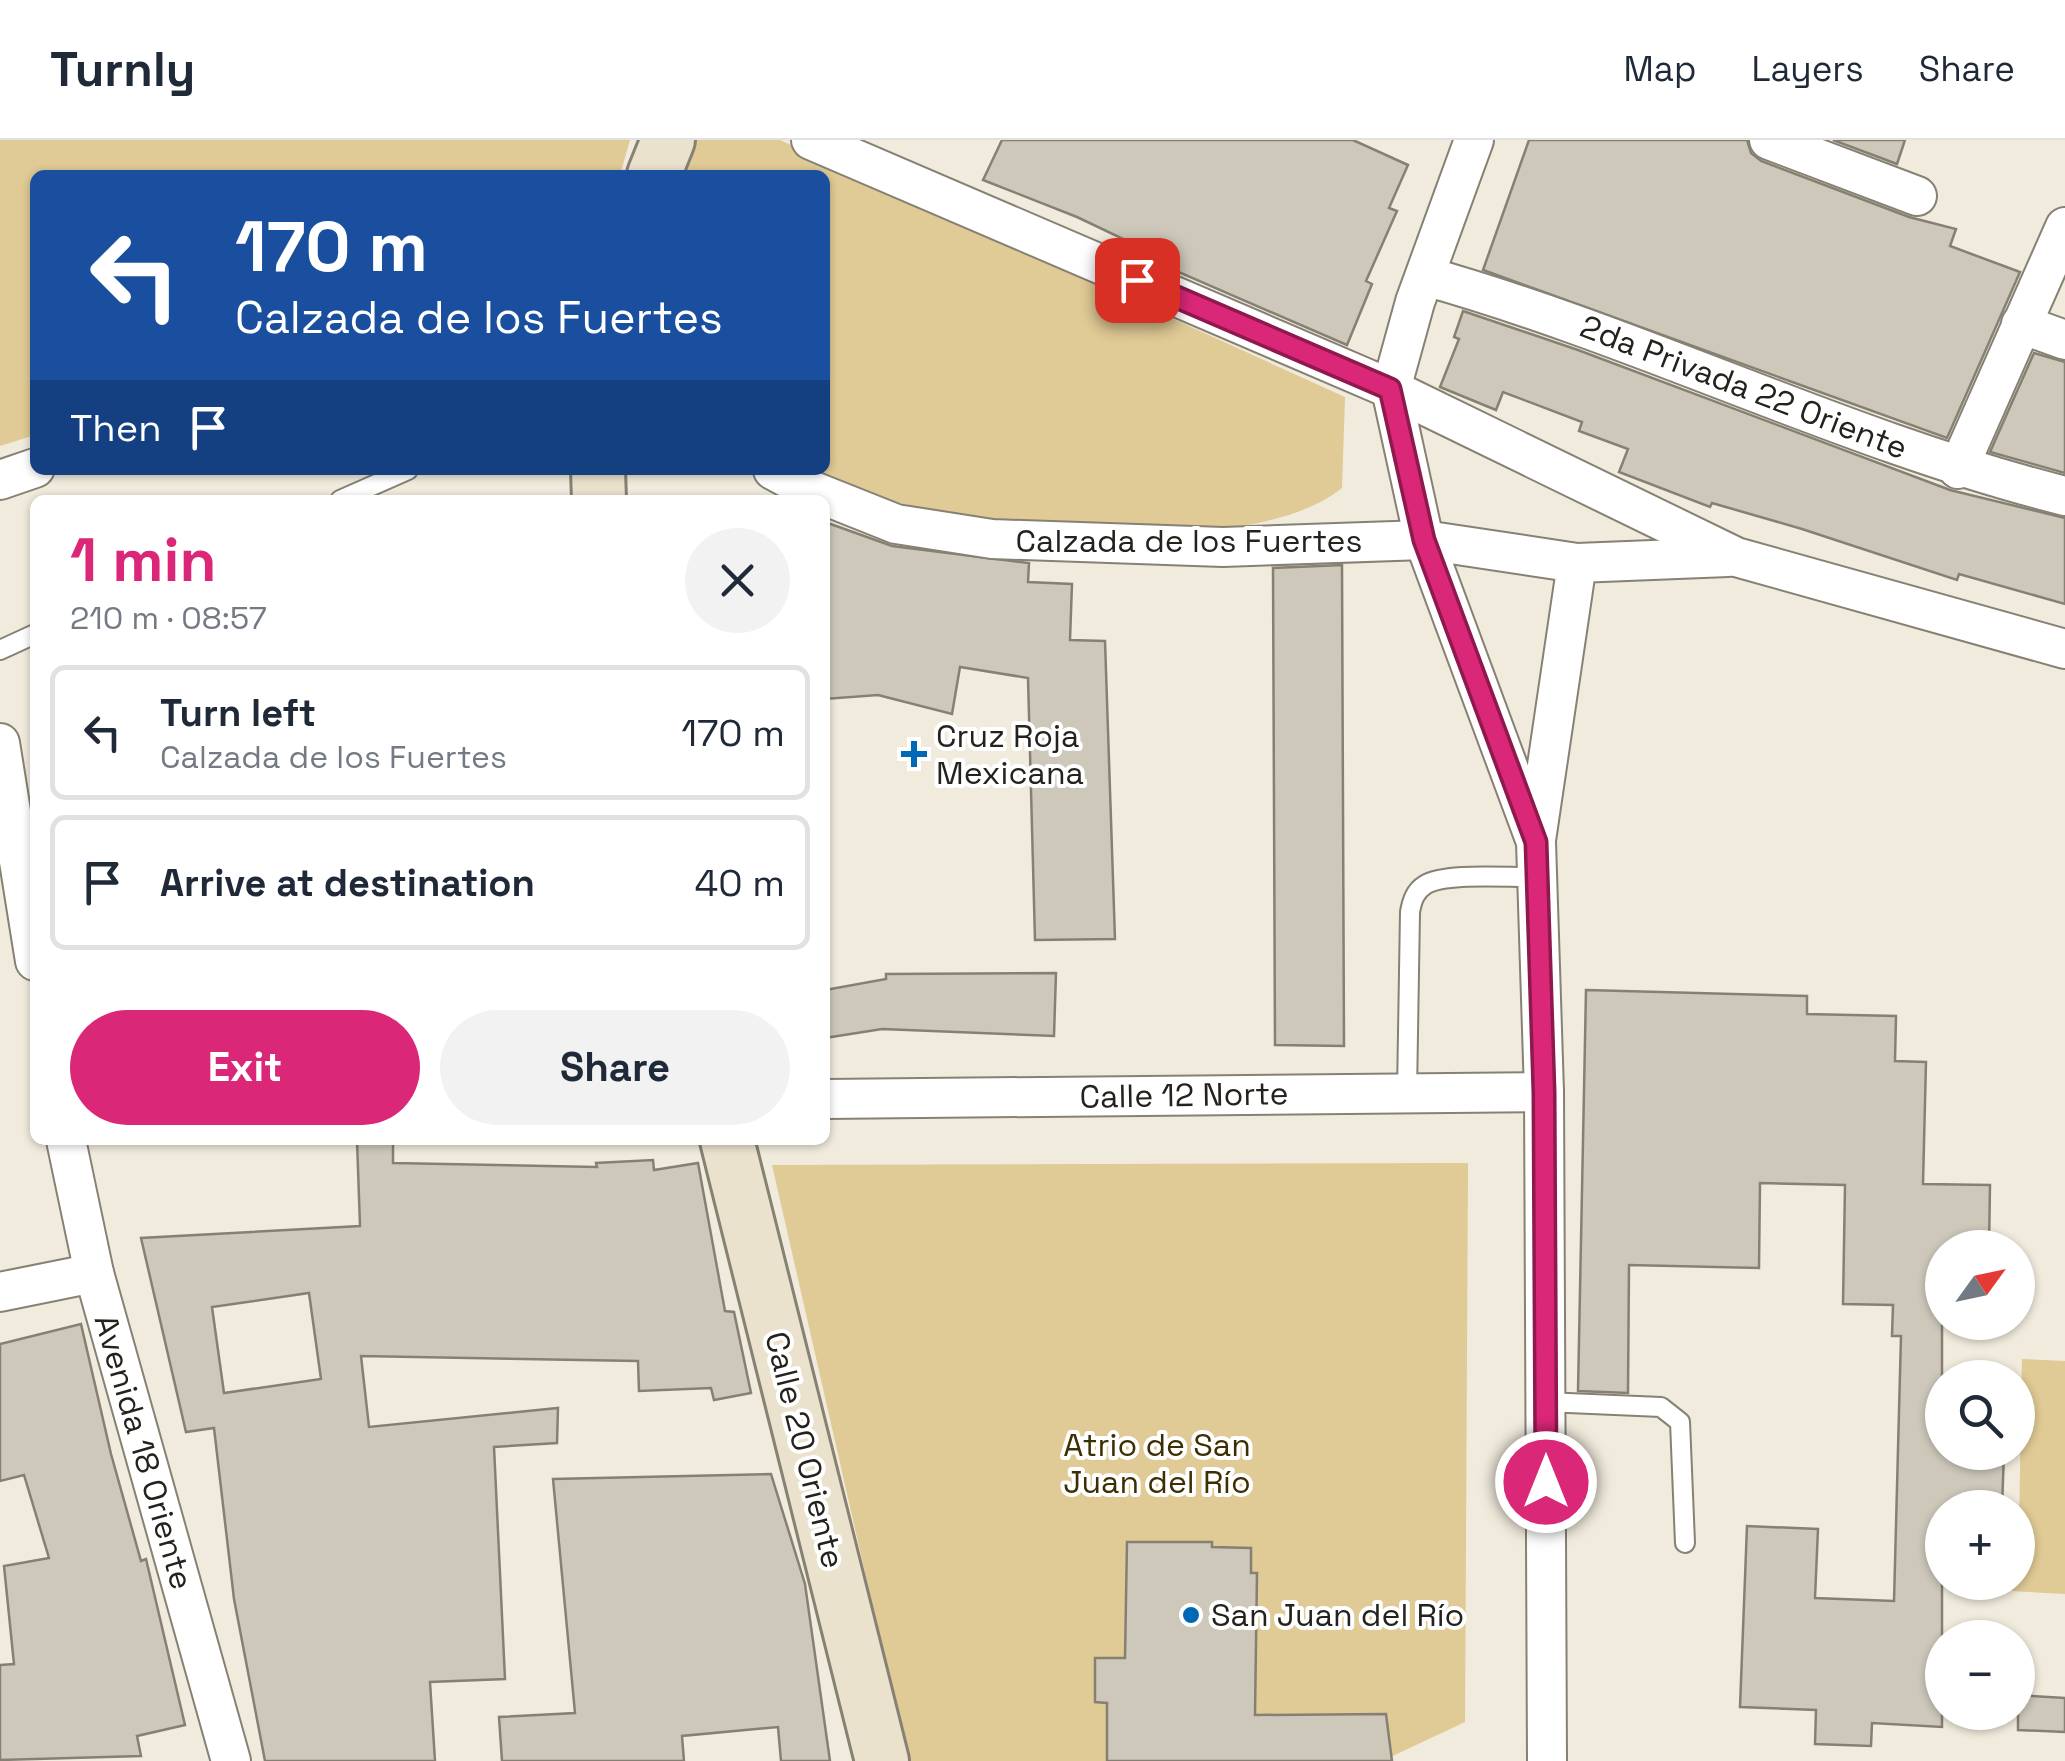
<!DOCTYPE html>
<html lang="en">
<head>
<meta charset="utf-8">
<style>
  :root { --surface:#fff; --page:#f2f2f3; --text:#1f2937; --muted:#747a83; --line:#e0e1e3; --accent:#db2777 }
  body { margin:0; font-family:"Space Grotesk",sans-serif; background:var(--page); color:var(--text); height:100vh; display:flex; flex-direction:column; font-size:38px; white-space:nowrap }
  * { box-sizing:border-box; margin:0 }
  p { font-size:32px; color:var(--muted) }
  .icon { flex:none; width:55px; height:55px; fill:none; stroke:currentColor; stroke-width:2; stroke-linecap:round; stroke-linejoin:round }
  .map { position:relative; flex:1; overflow:hidden }
  .side { position:absolute; left:30px; top:355px; width:800px; height:650px; display:flex; flex-direction:column; background:var(--surface); border-radius:15px; box-shadow:0 2px 8px #0004 }
  .side>* { flex:none }
  .guide { position:absolute; left:30px; top:30px; width:800px; height:305px; border-radius:15px; box-shadow:0 2px 8px #0004; background:#1a4fa0; color:#fff; overflow:hidden }
  .needle { width:65px; rotate:57deg }
  .fabs { position:absolute; left:1925px; top:1090px; display:grid; gap:20px }
  .fabs a { display:grid; place-items:center; width:110px; height:110px; border-radius:50%; background:var(--surface); box-shadow:0 2px 8px #0004; font-size:50px }
  .pin { position:absolute; display:grid; place-items:center; width:85px; height:85px; color:#fff; margin:-42px; border-radius:20px; box-shadow:0 5px 15px #0006 }
  .me { position:absolute; width:110px; margin:-55px; rotate:0deg; stroke-linejoin:round; filter:drop-shadow(0 0 8px #0008) }
  .turn { display:flex; align-items:center; gap:35px; height:210px; padding:0 40px; font-size:45px }
  .turn .icon { width:130px; height:130px; stroke-width:2.5 }
  .turn b { display:block; font-size:70px; line-height:85px }
  .then { display:flex; align-items:center; height:95px; padding:0 40px; background:#0003; gap:20px; font-size:38px }
  .round { display:grid; place-items:center; flex:none; width:105px; height:105px; border-radius:52px; background:var(--page) }
  .summary { display:flex; align-items:center; justify-content:space-between; height:170px; padding:0 40px }
  h1 { font-size:60px; font-weight:700; line-height:75px; color:var(--accent) }
  .button { display:flex; gap:20px; margin-top:auto; padding:20px 40px }
  .button a { flex:1; height:115px; border-radius:60px; background:var(--accent); color:#fff; font-size:40px; font-weight:700; line-height:115px; text-align:center }
  .button a+a { background:var(--page); color:var(--text) }
  ul { padding:0; list-style:none }
  li { display:flex; align-items:center; gap:30px; height:135px; margin:0 20px 15px; padding:0 20px; border:5px solid var(--line); border-radius:15px }
  li div { flex:1 }
  li b { display:block; font-size:38px }
  li em { font-style:normal }
  header { display:flex; align-items:center; gap:60px; box-sizing:border-box; height:140px; padding:0 50px; background:var(--surface); border-bottom:2px solid var(--line) }
  header strong { font-size:48px }
  nav { display:flex; gap:55px; margin-inline-start:auto; font-size:35px }
  .map>svg:first-child { display:block }
  .green { fill:#e0ca95 }
  .building { fill:#cdc8ba; stroke:#868073; stroke-width:2.5; fill-rule:evenodd }
  .lines { fill:none; stroke-linecap:round; stroke-linejoin:round }
  .lane-casing { stroke:#878174; stroke-width:22 }
  .street-casing { stroke:#878174; stroke-width:42 }
  .secondary-casing { stroke:#878174; stroke-width:58 }
  .lane { stroke:#fff; stroke-width:18 }
  .street { stroke:#fff; stroke-width:38 }
  .secondary { stroke:#ebe2ce; stroke-width:52 }
  .route-casing { stroke:#8e194d; stroke-width:25 }
  .route { stroke:#db2777; stroke-width:18 }
  .poi-dot { fill:#0069b5; stroke:#fff; stroke-width:4 }
  .labels { text-anchor:middle; dominant-baseline:central; stroke-width:8; stroke-linejoin:round; paint-order:stroke }
  .street-label { font-size:32px; fill:#24221d; stroke:#fff }
  .poi-label { font-size:32px; fill:#24221d; stroke:#fff; text-anchor:start }
  .park-label { font-size:32px; fill:#3e2f02; stroke:#fff }
</style>
</head>
<body>
<header>
<strong>Turnly</strong>
<nav><a>Map</a><a>Layers</a><a>Share</a></nav>
</header>
<div class="map">
<svg width="2065" height="1621" viewBox="0 0 2065 1621">
  <rect width="100%" height="100%" fill="#f1ebdd"/>
  <!-- green -->
  <g class="green">
    <polygon points="0,0 630,0 620,35 35,35 35,295 0,306"/>
    <path d="M693,0H780L1345,257L1342,348C1237,432 912,382 795,330H825V35H677Z"/>
    <polygon points="1468,1023 1465,1582 1382,1621 908,1621 772,1025"/>
    <polygon points="2022,1219 2065,1221 2065,1454 2012,1451 2013,1443 2018,1442"/>
  </g>
  <!-- building -->
  <g class="building">
    <polygon points="1002,0 1353,0 1408,25 1389,68 1397,71 1366,141 1372,144 1347,205 1160,124 1163,118 1077,77 983,40"/>
    <polygon points="1529,0 1747,0 1751,13 1761,21 1909,77 1956,89 1950,106 2020,132 1947,298 1483,130"/>
    <polygon points="1833,0 1905,0 1897,24"/>
    <polygon points="1463,171 1578,210 1950,350 2065,378 2065,464 1959,434 1957,440 1802,389 1712,363 1710,367 1619,332 1628,309 1579,291 1582,282 1503,252 1496,270 1440,247 1459,199 1454,197"/>
    <polygon points="2034,213 2065,222 2065,333 1990,312"/>
    <polygon points="825,382 892,406 1029,423 1028,442 1072,444 1070,500 1105,501 1115,799 1035,800 1028,538 960,527 952,574 878,555 825,559"/>
    <polygon points="1342,425 1344,906 1275,905 1273,428"/>
    <polygon points="1056,833 1054,896 882,889 825,898 825,850 886,839 886,834"/>
    <polygon points="1586,850 1807,856 1807,874 1896,876 1895,921 1926,922 1923,1044 1990,1045 1989,1108 1942,1108 1942,1312 2004,1312 2002,1368 1942,1368 1942,1587 1872,1583 1871,1606 1815,1604 1816,1570 1740,1567 1747,1386 1818,1389 1815,1458 1894,1461 1901,1196 1892,1196 1893,1165 1843,1164 1845,1045 1760,1043 1759,1128 1629,1125 1628,1253 1578,1251"/>
    <path d="M357,1000H393V1023L597,1027L596,1023L653,1020L654,1030L698,1023L725,1171L734,1172L751,1253L714,1260L711,1248L639,1251L638,1221L361,1216L369,1287L558,1268L557,1303L494,1307L505,1539L430,1542L435,1621H265L234,1459L214,1288L186,1292L141,1098L360,1086ZM309,1153L321,1239L224,1253L212,1167Z"/>
    <polygon points="81,1184 111,1314 141,1421 146,1419 185,1585 137,1596 141,1616 0,1620 0,1525 14,1524 4,1426 49,1418 24,1335 0,1341 0,1204"/>
    <polygon points="771,1334 805,1444 830,1621 781,1621 778,1587 682,1596 684,1621 502,1621 499,1577 575,1573 553,1339"/>
    <polygon points="1127,1402 1212,1402 1212,1407 1251,1408 1251,1433 1257,1433 1255,1575 1386,1574 1392,1621 1107,1621 1107,1563 1095,1562 1095,1518 1125,1518"/>
    <polygon points="2018,1555 2065,1558 2065,1592 2018,1590"/>
  </g>
  <g class="lines">
    <!-- lane casing -->
    <g class="lane-casing">
      <g id="lane">
        <polyline points="340,360 408,330"/>
        <polyline points="0,510 35,494"/>
        <path d="M1407,953L1410,772C1412,761 1415,751 1425,745C1445,732 1511,738 1536,737"/>
        <polyline points="1545,1262 1661,1267 1680,1282 1685,1403"/>
      </g>
    </g>
    <!-- street casing -->
    <g class="street-casing">
      <g id="street">
        <polyline points="811,0 1391,249 1736,417 2065,509"/>
        <polyline points="1474,0 1415,162 1391,249 1424,400 1536,702 1544,952 1547,1621"/>
        <polyline points="1769,0 1917,56"/>
        <path d="M1425,136C1642,197 1846,301 2065,356"/>
        <polyline points="2021,184 2065,200"/>
        <polyline points="1958,329 2065,87"/>
        <polyline points="773,330 808,349 896,384 992,399 1223,407 1424,400 1577,423 1728,417"/>
        <polyline points="0,340 35,328"/>
        <polyline points="0,603 35,821"/>
        <polyline points="1536,700 1577,423"/>
        <polyline points="825,959 1544,952"/>
        <polyline points="66,1000 94,1133 231,1621"/>
        <polyline points="0,1152 94,1133"/>
      </g>
    </g>
    <!-- secondary casing -->
    <g class="secondary-casing">
      <g id="secondary">
        <polyline points="654,35 668,0"/>
        <polyline points="598,330 599,360"/>
        <polyline points="727,1000 882,1621"/>
      </g>
    </g>
    <!-- lane -->
    <use href="#lane" class="lane"/>
    <!-- street -->
    <use href="#street" class="street"/>
    <!-- secondary -->
    <use href="#secondary" class="secondary"/>
  </g>
  <g class="lines">
    <!-- route casing -->
    <g class="route-casing">
      <polyline id="route" points="1137,140 1390,249 1424,400 1536,702 1544,952 1546,1342"/>
    </g>
    <!-- route -->
    <use href="#route" class="route"/>
  </g>
  <!-- markers -->
  <g class="poi-dot">
    <path d="M909 599h10v10h10v10h-10v10h-10v-10h-10v-10h10z"/>
    <circle cx="1191" cy="1475" r="10"/>
  </g>
  <g class="labels">
    <!-- street labels -->
    <g class="street-label">
      <text transform="translate(1744 247) rotate(21)">2da Privada 22 Oriente</text>
      <text x="1189" y="401">Calzada de los Fuertes</text>
      <text transform="translate(1184 955) rotate(-1)">Calle 12 Norte</text>
      <text transform="translate(805 1310) rotate(76)">Calle 20 Oriente</text>
      <text transform="translate(144 1312) rotate(74)">Avenida 18 Oriente</text>
    </g>
    <!-- poi labels -->
    <g class="poi-label">
      <text x="936" y="596">Cruz Roja<tspan x="936" dy="37">Mexicana</tspan></text>
      <text x="1211" y="1475">San Juan del Río</text>
    </g>
    <!-- park labels -->
    <g class="park-label">
      <text x="1157" y="1305">Atrio de San<tspan x="1157" dy="37">Juan del Río</tspan></text>
    </g>
  </g>
</svg>
<div class="fabs">
<a><svg class="needle" viewBox="-14 -14 28 28"><path d="M0-13l5 13h-10z" fill="#e53935"/><path d="M0 13l5-13h-10z" fill="#747a83"/></svg></a>
<a><svg class="icon" aria-label="search" viewBox="0 0 24 24"><circle cx="10" cy="10" r="6"/><path d="M15 15l6 6"/></svg></a>
<a>+</a>
<a>−</a>
</div>
<div class="pin" style="left:1137px;top:140px;background:#d93025"><svg class="icon" aria-label="arrive" viewBox="0 0 24 24"><path d="M6 21V4h12l-3 4 3 4H6"/></svg></div>
<svg class="me" style="left:1546px;top:1342px" viewBox="-20 -20 40 40"><circle r="17" fill="#db2777" stroke="#fff" stroke-width="3"/><path d="M0-11L8 9 0 5-8 9z" fill="#fff"/></svg>
<div class="guide">
<div class="turn"><svg class="icon" aria-label="left" viewBox="0 0 24 24"><path d="M17 20v-9H6M10 6l-5 5 5 5"/></svg><div><b>170 m</b>Calzada de los Fuertes</div></div>
<div class="then">Then<svg class="icon" aria-label="arrive" viewBox="0 0 24 24"><path d="M6 21V4h12l-3 4 3 4H6"/></svg></div>
</div>
<section class="side">
<div class="summary"><div><h1>1 min</h1><p>210 m · 08:57</p></div><a class="round"><svg class="icon" aria-label="close" viewBox="0 0 24 24"><path d="M6 6l12 12M18 6L6 18"/></svg></a></div>
<ul>
<li><svg class="icon" aria-label="left" viewBox="0 0 24 24"><path d="M17 20v-9H6M10 6l-5 5 5 5"/></svg><div><b>Turn left</b><p>Calzada de los Fuertes</p></div><em>170 m</em></li>
<li><svg class="icon" aria-label="arrive" viewBox="0 0 24 24"><path d="M6 21V4h12l-3 4 3 4H6"/></svg><div><b>Arrive at destination</b></div><em>40 m</em></li>
</ul>
<div class="button"><a>Exit</a><a>Share</a></div>
</section>
</div>
</body>
</html>
